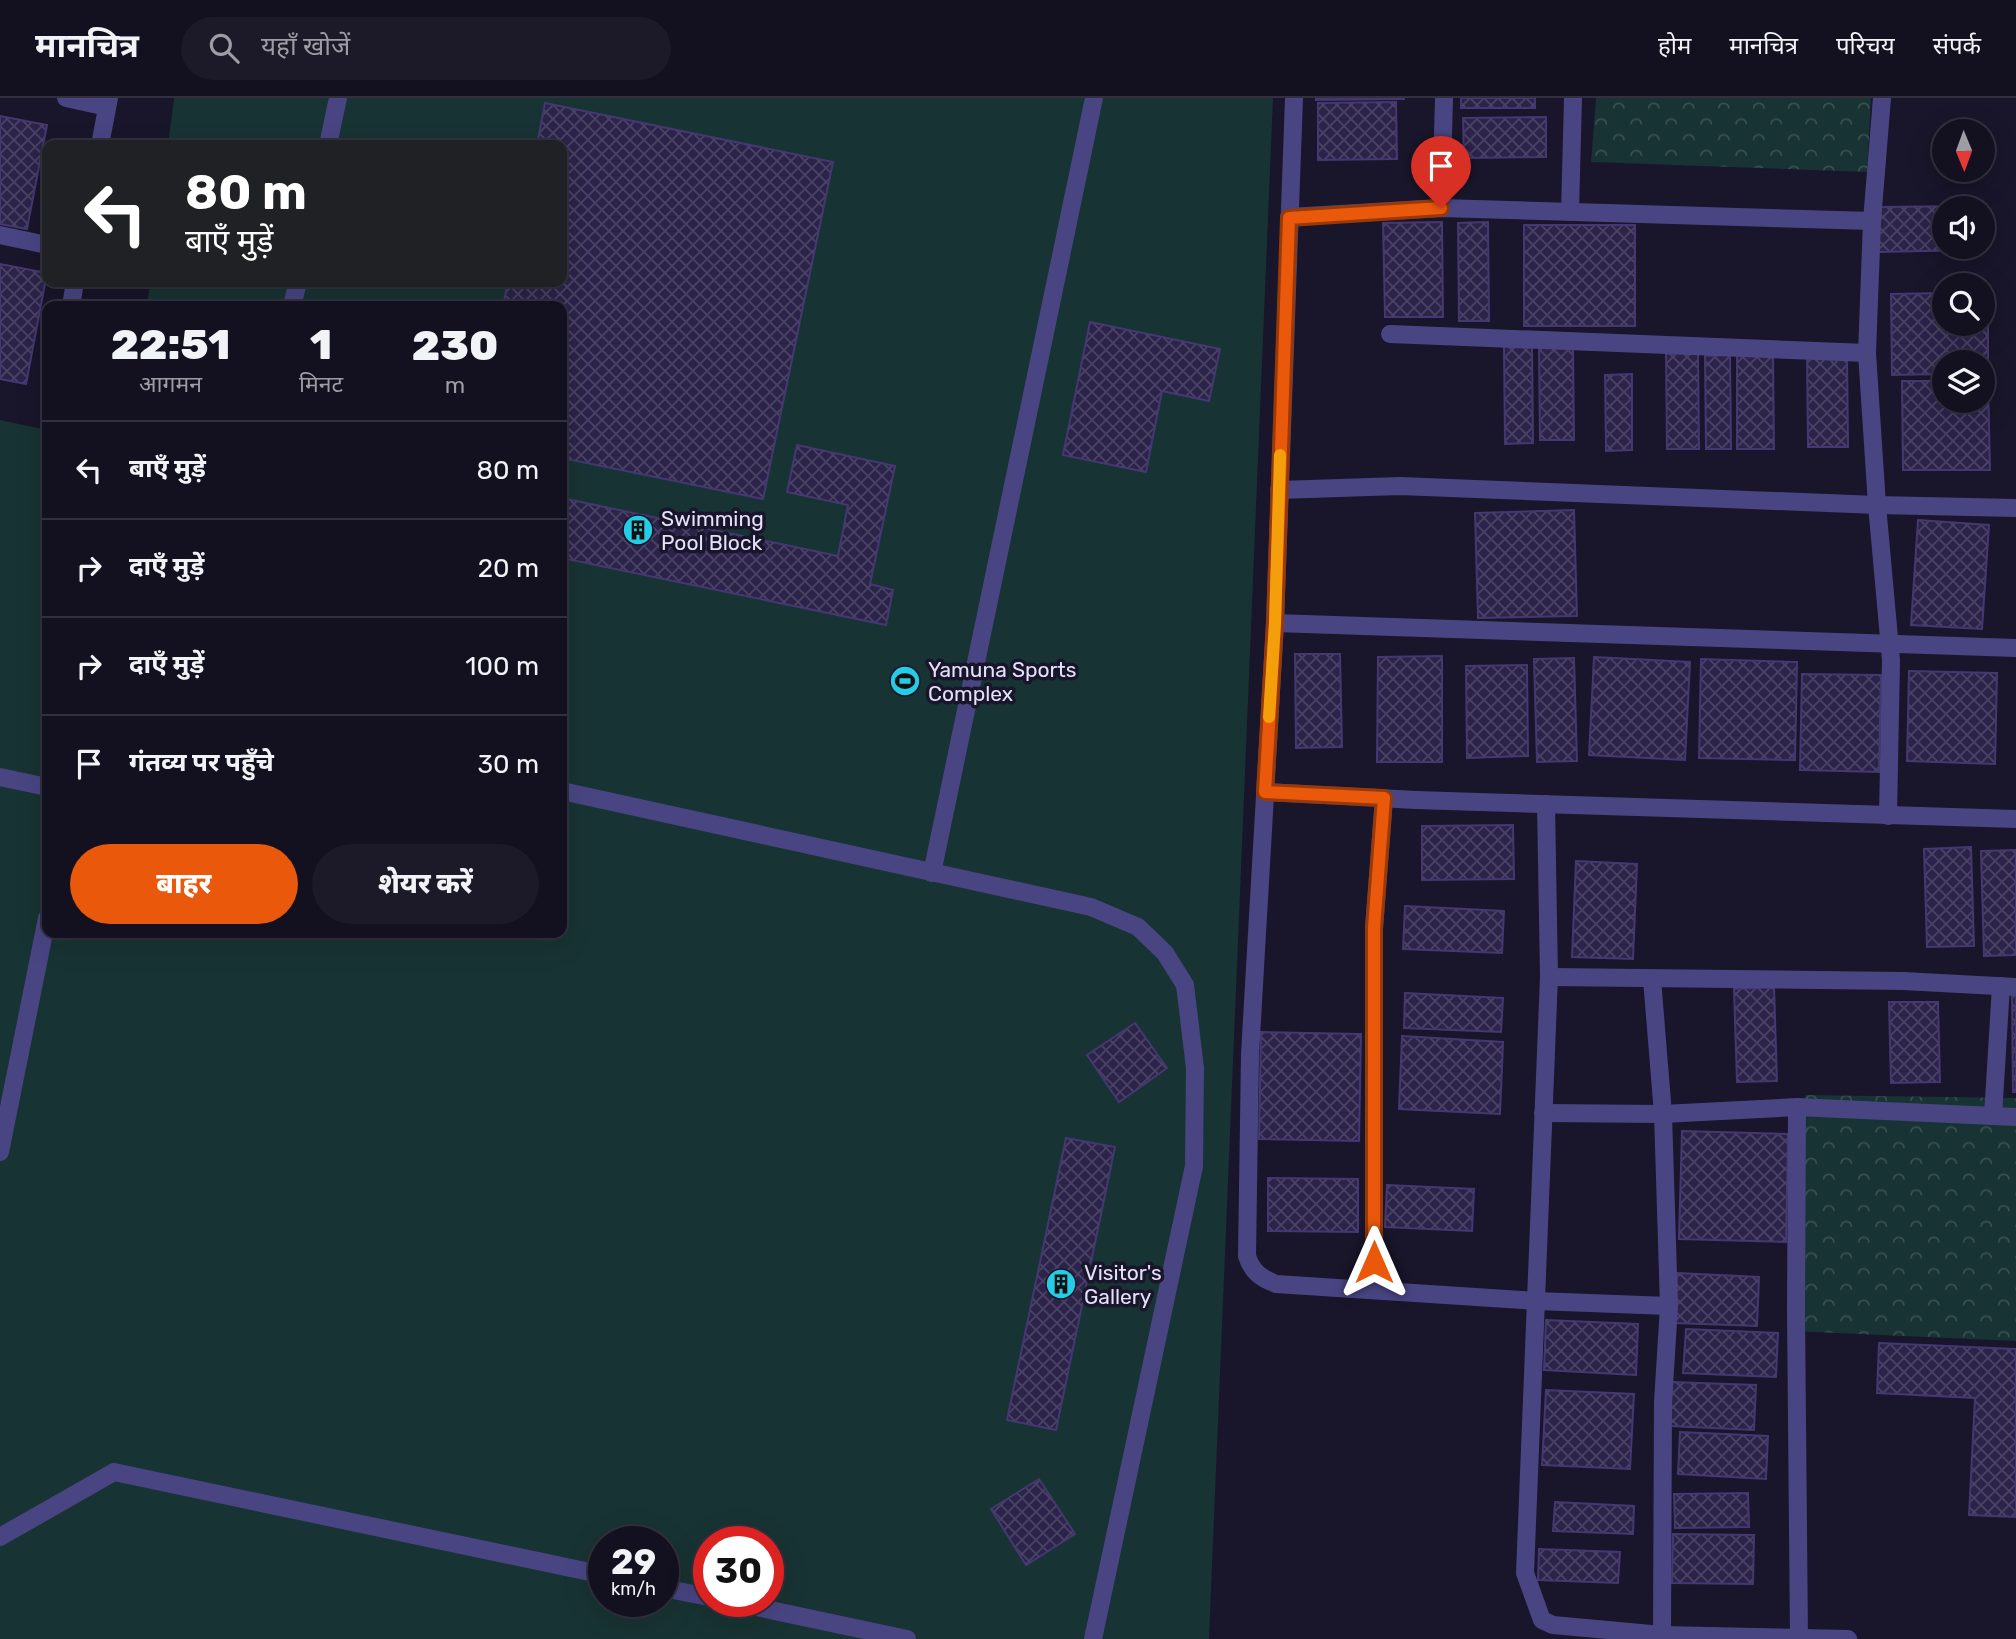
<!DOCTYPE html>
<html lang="hi">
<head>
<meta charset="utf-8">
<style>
  :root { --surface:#131020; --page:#1c1929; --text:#f1f3f6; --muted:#9d9da5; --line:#32303e; --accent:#ea580c }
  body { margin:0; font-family:Rubik,"Noto Sans Devanagari",sans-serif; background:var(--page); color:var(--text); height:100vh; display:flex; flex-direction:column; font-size:26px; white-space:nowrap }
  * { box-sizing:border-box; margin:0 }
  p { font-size:23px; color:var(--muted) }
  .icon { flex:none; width:38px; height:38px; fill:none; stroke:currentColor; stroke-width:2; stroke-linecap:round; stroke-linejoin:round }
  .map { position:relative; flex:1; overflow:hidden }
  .panel { position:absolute; left:42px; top:203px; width:525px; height:637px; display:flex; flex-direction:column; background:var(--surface); border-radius:14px; box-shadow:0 7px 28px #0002,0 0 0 2px var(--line) }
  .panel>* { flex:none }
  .top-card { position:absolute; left:42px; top:42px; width:525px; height:147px; border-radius:14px; box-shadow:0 7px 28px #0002,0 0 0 2px var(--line); background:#202124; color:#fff; overflow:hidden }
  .needle { width:46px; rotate:179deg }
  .fabs { position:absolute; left:1932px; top:21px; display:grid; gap:14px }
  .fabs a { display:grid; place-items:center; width:63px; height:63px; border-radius:50%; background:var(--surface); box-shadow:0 7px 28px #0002,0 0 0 2px var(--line); font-size:35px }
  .speed { position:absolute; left:588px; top:1428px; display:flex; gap:14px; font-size:35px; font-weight:700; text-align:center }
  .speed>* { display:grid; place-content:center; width:91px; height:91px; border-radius:50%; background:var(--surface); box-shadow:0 7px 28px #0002,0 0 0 2px var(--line); line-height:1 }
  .speed small { font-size:18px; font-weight:400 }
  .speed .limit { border:10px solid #d22; background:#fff; color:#111 }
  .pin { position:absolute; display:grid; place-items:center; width:60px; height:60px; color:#fff; margin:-72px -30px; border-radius:50% 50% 50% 0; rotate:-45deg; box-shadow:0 0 7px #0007 }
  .pin .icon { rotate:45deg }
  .me { position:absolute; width:77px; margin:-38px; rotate:0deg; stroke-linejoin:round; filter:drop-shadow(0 0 5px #0008) }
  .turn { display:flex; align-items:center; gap:24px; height:147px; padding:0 28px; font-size:32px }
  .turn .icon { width:91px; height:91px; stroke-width:2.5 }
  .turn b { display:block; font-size:49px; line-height:60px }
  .eta { display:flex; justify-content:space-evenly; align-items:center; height:119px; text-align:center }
  .eta b { font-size:42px; font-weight:800; line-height:49px }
  .primary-button { display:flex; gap:14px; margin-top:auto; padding:14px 28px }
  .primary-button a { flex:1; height:80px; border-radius:42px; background:var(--accent); color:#fff; font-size:28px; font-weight:800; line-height:80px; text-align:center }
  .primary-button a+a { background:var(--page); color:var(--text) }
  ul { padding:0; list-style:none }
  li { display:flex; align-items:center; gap:21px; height:98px; padding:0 28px; border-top:2px solid var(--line) }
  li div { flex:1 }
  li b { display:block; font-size:26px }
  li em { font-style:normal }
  header { display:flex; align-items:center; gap:42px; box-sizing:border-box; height:98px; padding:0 35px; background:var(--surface); border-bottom:2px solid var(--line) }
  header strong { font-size:33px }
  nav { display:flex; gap:38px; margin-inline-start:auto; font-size:24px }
  .search { width:490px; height:63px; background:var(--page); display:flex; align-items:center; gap:18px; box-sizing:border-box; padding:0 24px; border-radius:38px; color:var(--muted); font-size:26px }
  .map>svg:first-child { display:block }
  .park { fill:url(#park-crowns) }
  .pitch { fill:#183333; fill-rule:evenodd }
  .building { fill:url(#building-cross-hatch); stroke:#453872; stroke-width:2 }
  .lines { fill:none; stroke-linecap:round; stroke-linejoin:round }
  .minor { stroke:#494583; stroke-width:18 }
  .route-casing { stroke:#983908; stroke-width:18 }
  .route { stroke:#ea580c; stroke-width:12 }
  .slow { stroke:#f59e0b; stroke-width:12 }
  .labels { text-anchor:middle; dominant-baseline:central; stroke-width:7; stroke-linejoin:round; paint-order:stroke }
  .poi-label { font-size:21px; fill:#e5e1fb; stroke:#19152a; text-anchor:start }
</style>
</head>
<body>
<header>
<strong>मानचित्र</strong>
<div class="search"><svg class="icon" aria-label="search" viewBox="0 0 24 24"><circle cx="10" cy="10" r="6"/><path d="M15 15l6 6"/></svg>यहाँ खोजें</div>
<nav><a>होम</a><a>मानचित्र</a><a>परिचय</a><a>संपर्क</a></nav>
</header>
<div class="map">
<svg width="2016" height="1541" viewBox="0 0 2016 1541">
  <defs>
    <pattern id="park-crowns" width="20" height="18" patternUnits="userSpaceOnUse" patternTransform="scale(1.75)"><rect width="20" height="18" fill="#183333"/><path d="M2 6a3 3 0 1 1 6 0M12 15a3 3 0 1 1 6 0" fill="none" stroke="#395051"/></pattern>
    <pattern id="building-cross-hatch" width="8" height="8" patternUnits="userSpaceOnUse" patternTransform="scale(1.75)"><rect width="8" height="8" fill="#2b2349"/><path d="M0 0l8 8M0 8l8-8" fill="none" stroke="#4a4364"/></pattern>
  </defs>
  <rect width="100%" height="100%" fill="#19152a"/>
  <!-- park -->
  <g class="park">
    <polygon points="1596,0 1871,0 1867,74 1591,64"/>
    <polygon points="1805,997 2016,1000 2016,1243 1791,1233"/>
  </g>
  <!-- pitch -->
  <path class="pitch" d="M174,0H1273L1209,1541H0V322L47,332V835H562V208H147L150,184H562V47H168ZM604,1444H663V1503H604ZM709,1444H768V1503H709Z"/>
  <!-- building -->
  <g class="building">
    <polygon points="1316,0 1404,0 1404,1 1316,2"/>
    <rect x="1461" y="0" width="74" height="10"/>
    <polygon points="1396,4 1397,61 1318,62 1318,5"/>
    <polygon points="545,5 833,64 763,401 562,360 562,208 503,208 508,184 562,184 562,47 537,47"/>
    <polygon points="0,18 47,27 27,131 0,126"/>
    <polygon points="1546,19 1546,59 1464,60 1463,20"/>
    <polygon points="1971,108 1971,110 1944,110 1944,149 1971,149 1971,152 1878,154 1877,109"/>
    <polygon points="1442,124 1443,219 1385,219 1383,125"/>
    <polygon points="1488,124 1489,223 1459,223 1458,125"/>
    <rect x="1524" y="127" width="111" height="101"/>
    <polygon points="0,166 47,175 26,286 0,281"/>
    <polygon points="1944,195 1944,226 1983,226 1983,195 1988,195 1988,276 1983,276 1983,264 1944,264 1944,276 1892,277 1891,196"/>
    <polygon points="1090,224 1220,251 1209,303 1162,293 1146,374 1063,357"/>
    <polygon points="1504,248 1532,249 1533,345 1505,346"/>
    <polygon points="1539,249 1573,249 1574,342 1540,342"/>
    <polygon points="1698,255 1699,351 1667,351 1666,256"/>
    <polygon points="1730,257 1731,351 1706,351 1705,258"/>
    <polygon points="1773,257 1774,351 1737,351 1737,258"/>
    <polygon points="1807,257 1847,257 1848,349 1808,349"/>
    <polygon points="1632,276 1632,352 1606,353 1605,277"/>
    <polygon points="1902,283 1944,283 1944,303 1983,303 1983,283 1988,283 1990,372 1903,372"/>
    <polygon points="797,347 895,368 870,486 893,492 886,527 562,460 562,400 838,458 848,407 787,394"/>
    <polygon points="1574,412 1577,518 1478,520 1475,415"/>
    <polygon points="1918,422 1989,427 1982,531 1911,527"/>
    <polygon points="1295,556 1340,556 1342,649 1296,650"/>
    <polygon points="1442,558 1442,664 1377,664 1378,559"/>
    <polygon points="1594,559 1690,564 1685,662 1589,657"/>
    <polygon points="1574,560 1577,663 1537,664 1534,561"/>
    <polygon points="1701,561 1797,564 1795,662 1699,660"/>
    <polygon points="1527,567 1528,658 1467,660 1466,568"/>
    <polygon points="1909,573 1997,575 1995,666 1907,663"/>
    <polygon points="1802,576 1881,577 1879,674 1800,672"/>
    <polygon points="1513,727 1514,781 1422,782 1422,728"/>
    <polygon points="1971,749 1974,848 1927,849 1924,751"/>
    <polygon points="2016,752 2016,857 1984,858 1981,753"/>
    <polygon points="1576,763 1637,766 1633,861 1572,859"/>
    <polygon points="1405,808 1504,813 1502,855 1403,851"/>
    <polygon points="1774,889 1777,983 1737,984 1734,891"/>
    <polygon points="1405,895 1503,900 1501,934 1404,930"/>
    <polygon points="2012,898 2016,898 2016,994 2013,994"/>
    <polygon points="1889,904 1938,904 1940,984 1891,985"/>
    <polygon points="1135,925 1167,970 1119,1004 1087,957"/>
    <polygon points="1261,934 1361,936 1359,1043 1259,1041"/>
    <polygon points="1402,938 1503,944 1500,1016 1399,1011"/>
    <polygon points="1682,1033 1788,1036 1786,1144 1679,1141"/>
    <polygon points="1066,1040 1115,1049 1056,1332 1007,1322"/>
    <polygon points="1268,1080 1358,1081 1358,1134 1268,1133"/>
    <polygon points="1387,1087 1474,1091 1472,1133 1385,1129"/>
    <polygon points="1677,1175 1759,1179 1757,1228 1675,1225"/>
    <polygon points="1546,1222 1638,1226 1636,1277 1544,1272"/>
    <polygon points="1686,1231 1778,1235 1776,1279 1683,1275"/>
    <polygon points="1879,1245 2016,1251 2016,1419 1969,1417 1975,1300 1877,1295"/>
    <polygon points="1672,1284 1756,1287 1754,1332 1670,1328"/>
    <polygon points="1546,1292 1634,1296 1630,1371 1542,1367"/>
    <polygon points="1680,1334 1768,1338 1766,1381 1678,1376"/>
    <polygon points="1039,1381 1075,1436 1026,1467 991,1411"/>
    <polygon points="1748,1395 1749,1429 1675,1430 1674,1396"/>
    <polygon points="1555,1404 1634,1408 1633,1436 1553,1433"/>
    <polygon points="1673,1436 1754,1437 1753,1486 1672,1485"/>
    <polygon points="1539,1451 1620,1454 1618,1485 1538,1482"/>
  </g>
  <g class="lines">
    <!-- minor -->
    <g class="minor">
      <polyline points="66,0 107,9"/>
      <path d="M1294,0L1275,525L1250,956L1247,1158C1252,1174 1261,1180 1276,1186L1536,1203L1669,1208"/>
      <polyline points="1882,0 1872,123 1867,255 1877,407 1891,562 1888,718"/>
      <polyline points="100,47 109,0"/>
      <polyline points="328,47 338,0"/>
      <polyline points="1441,110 1444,0"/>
      <polyline points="1570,114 1573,0"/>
      <polyline points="1289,119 1441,110 1872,123"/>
      <polyline points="0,137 47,147"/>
      <polyline points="71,208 75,184"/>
      <polyline points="292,208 298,184"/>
      <polyline points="1390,236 1867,255"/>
      <polyline points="1279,392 1400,388 1877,407 2016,410"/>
      <polyline points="1275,525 2016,550"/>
      <polyline points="0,679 47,689"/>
      <polyline points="562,693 1091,809 1138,829 1165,855 1185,887 1195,970 1194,1068 1093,1541"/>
      <polyline points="1265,694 1416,702 2016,721"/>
      <polyline points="1546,706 1549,879 1525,1475 1542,1522 1553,1527 1662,1537 1848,1541"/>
      <polyline points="932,775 1094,0"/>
      <polyline points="1549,879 1903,883 2016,889"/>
      <polyline points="1652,881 1663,1016 1669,1208 1663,1304 1662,1537"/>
      <polyline points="1797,1009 1796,1213 1799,1541"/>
      <polyline points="1543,1015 1663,1016 1797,1009 2016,1019"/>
      <polyline points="1993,1018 2001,888"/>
      <polyline points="0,1054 47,820"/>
      <polyline points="1374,1192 1374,830 1384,700"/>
      <polyline points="0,1439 114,1374 604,1477"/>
      <polyline points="663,1490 709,1499"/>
      <polyline points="728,1503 907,1541"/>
    </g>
  </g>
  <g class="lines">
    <!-- route casing -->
    <g class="route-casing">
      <polyline id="route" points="1374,1164 1374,830 1384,700 1265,694 1275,525 1289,120 1441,110"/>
    </g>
    <!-- route -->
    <use href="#route" class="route"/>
    <!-- slow -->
    <polyline class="slow" points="1269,619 1275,525 1280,357"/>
  </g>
  <!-- icons -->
  <defs>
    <g id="building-disc" transform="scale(1.575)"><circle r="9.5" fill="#24cce5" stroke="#19152a"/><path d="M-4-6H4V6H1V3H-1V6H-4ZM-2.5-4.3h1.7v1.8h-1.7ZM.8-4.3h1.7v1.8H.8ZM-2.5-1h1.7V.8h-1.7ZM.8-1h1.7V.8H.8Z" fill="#111"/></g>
    <g id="stadium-disc" transform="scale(1.575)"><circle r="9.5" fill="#24cce5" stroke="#19152a"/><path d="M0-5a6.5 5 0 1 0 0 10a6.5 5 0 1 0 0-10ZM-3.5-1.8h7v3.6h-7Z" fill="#111"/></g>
  </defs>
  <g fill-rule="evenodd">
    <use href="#building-disc" x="638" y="432"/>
    <use href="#stadium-disc" x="905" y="583"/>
    <use href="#building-disc" x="1061" y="1186"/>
  </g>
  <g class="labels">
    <!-- poi labels -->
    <g class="poi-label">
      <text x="661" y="420">Swimming<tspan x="661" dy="24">Pool Block</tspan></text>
      <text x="928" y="571">Yamuna Sports<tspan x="928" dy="24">Complex</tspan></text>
      <text x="1084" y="1174">Visitor's<tspan x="1084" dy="24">Gallery</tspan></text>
    </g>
  </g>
</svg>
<div class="fabs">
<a><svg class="needle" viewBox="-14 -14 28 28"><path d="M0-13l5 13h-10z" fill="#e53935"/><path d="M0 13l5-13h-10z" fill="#9d9da5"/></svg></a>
<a><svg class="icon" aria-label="sound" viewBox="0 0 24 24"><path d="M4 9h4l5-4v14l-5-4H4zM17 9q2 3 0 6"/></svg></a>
<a><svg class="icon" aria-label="search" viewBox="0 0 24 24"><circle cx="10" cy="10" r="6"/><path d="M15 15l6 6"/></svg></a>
<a><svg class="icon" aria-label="layers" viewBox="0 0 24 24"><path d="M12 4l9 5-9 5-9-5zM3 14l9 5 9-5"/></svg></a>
</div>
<div class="speed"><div>29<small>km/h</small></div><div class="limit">30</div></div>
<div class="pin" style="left:1441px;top:110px;background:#d93025"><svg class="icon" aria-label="arrive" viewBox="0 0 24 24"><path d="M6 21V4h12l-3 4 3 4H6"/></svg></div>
<svg class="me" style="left:1374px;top:1164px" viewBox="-20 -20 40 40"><path d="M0-17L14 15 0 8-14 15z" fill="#ea580c" stroke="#fff" stroke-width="4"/></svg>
<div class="top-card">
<div class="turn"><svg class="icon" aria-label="left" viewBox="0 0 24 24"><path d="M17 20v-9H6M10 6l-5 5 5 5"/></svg><div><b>80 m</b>बाएँ मुड़ें</div></div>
</div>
<section class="panel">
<div class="eta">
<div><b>22:51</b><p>आगमन</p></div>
<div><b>1</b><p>मिनट</p></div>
<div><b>230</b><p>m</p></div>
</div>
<ul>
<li><svg class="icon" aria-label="left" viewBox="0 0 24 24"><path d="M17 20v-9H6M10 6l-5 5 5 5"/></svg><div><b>बाएँ मुड़ें</b></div><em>80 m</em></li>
<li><svg class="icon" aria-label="right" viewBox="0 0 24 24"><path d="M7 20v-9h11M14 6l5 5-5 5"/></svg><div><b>दाएँ मुड़ें</b></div><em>20 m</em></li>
<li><svg class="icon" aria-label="right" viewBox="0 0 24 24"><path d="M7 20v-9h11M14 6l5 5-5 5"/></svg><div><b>दाएँ मुड़ें</b></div><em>100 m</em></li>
<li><svg class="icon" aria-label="arrive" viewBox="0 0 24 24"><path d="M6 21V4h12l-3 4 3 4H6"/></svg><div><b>गंतव्य पर पहुँचे</b></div><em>30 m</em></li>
</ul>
<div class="primary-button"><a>बाहर</a><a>शेयर करें</a></div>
</section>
</div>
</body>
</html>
